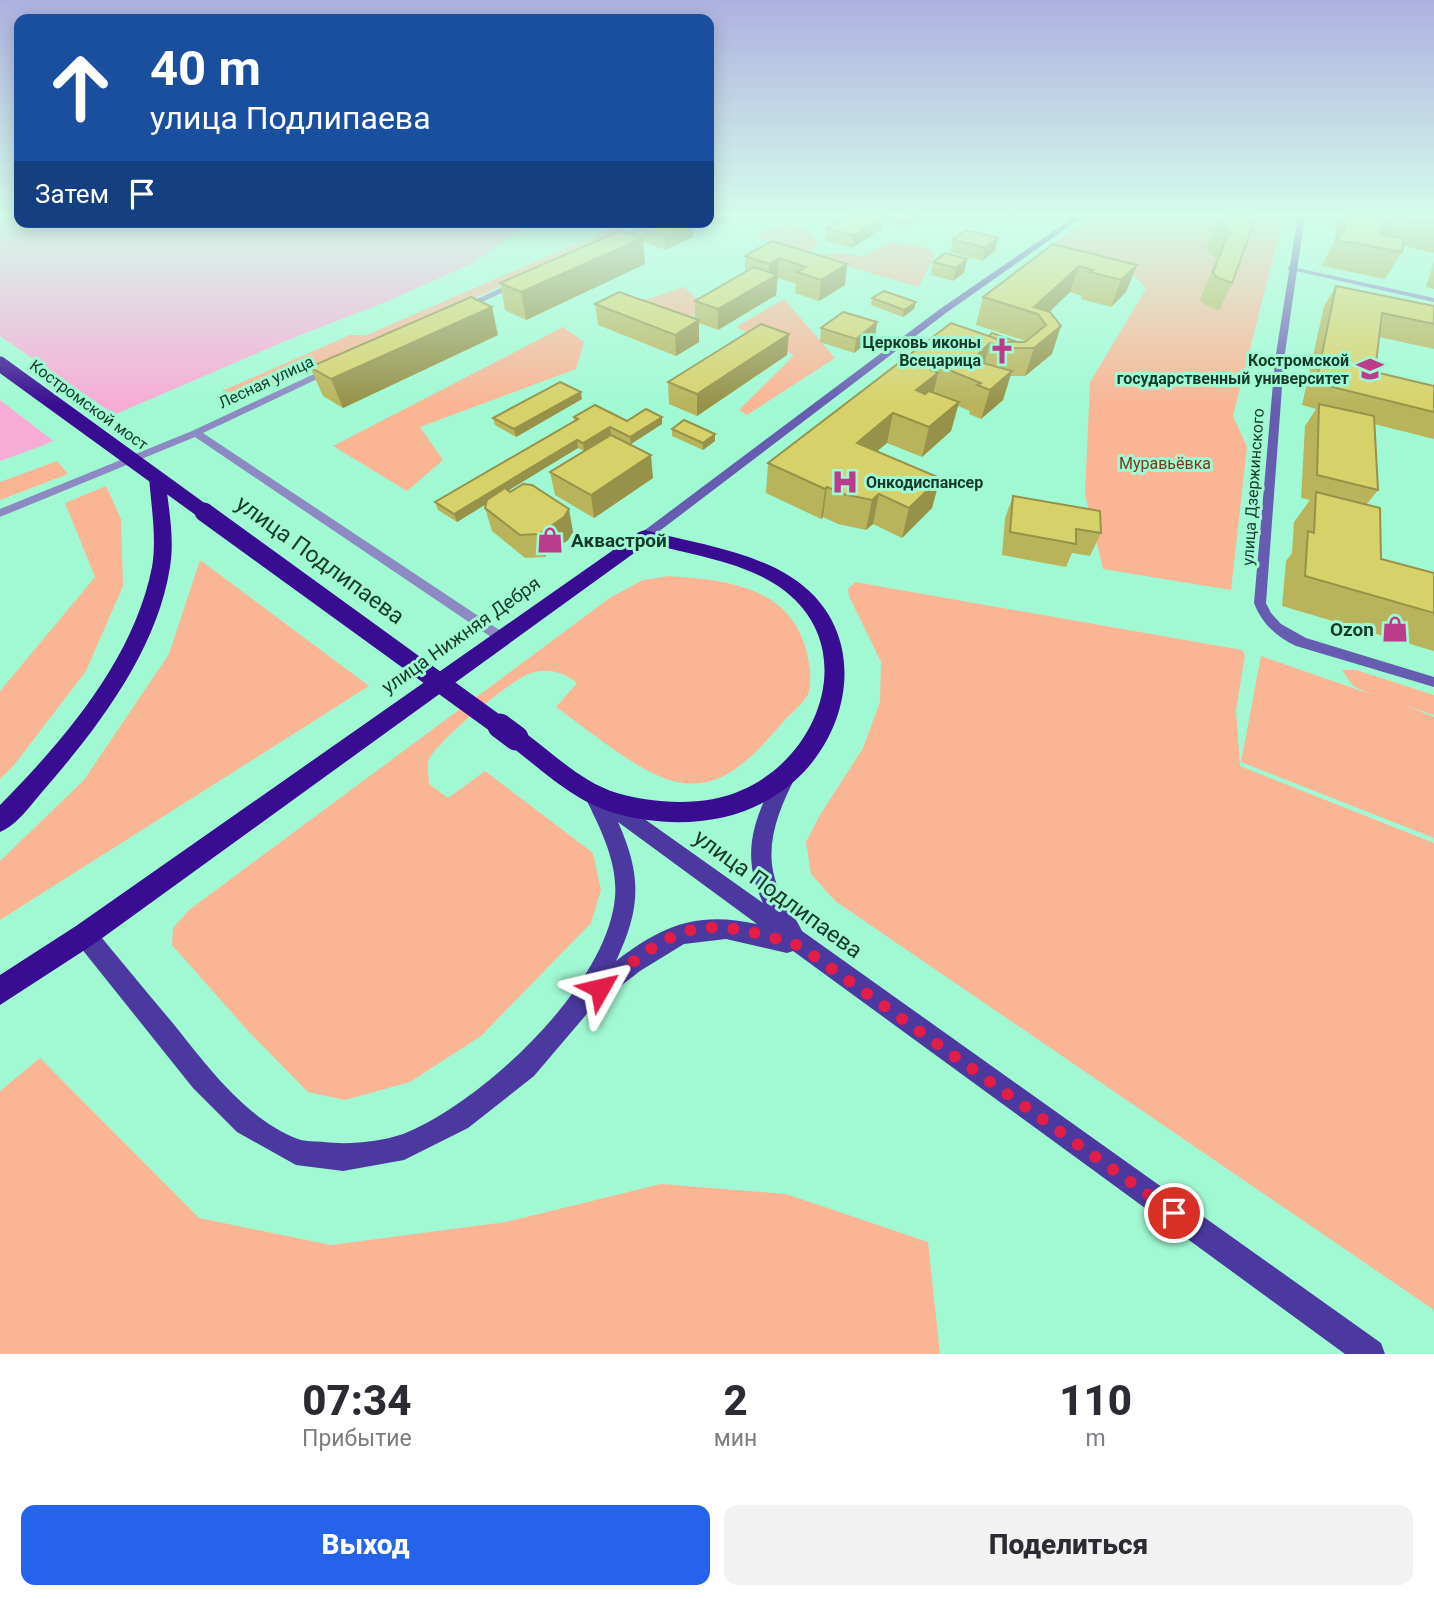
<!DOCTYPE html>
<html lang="ru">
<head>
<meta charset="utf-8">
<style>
  :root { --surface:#fff; --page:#f2f2f3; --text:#2b2b33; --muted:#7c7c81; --accent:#2563eb }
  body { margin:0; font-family:Roboto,sans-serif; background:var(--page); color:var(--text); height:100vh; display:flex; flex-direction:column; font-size:26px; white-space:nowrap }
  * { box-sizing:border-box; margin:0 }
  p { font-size:23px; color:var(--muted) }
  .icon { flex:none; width:38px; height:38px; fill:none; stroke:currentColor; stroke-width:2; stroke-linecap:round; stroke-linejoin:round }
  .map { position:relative; height:1354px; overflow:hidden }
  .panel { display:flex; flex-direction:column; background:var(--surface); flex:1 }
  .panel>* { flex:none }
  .guide { position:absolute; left:14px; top:14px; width:700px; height:214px; border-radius:14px; box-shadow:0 4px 18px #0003; background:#1a4fa0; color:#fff; overflow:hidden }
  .pin { position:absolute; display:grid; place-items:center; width:60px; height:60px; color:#fff; margin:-30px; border:4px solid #fff; border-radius:50%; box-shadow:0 2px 7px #0007 }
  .me { position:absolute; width:77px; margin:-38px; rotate:53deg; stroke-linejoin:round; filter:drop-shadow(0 0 5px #0008) }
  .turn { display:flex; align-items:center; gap:24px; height:147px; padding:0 21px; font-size:32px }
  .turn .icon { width:91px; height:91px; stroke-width:2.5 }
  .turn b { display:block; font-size:49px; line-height:60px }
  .then { display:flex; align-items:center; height:66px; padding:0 21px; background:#0003; gap:14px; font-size:26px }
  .eta { display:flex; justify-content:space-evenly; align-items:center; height:119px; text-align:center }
  .eta b { font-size:42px; font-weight:800; line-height:49px }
  .primary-button { display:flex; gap:14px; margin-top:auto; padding:14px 21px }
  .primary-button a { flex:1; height:80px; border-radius:14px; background:var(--accent); color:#fff; font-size:28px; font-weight:800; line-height:80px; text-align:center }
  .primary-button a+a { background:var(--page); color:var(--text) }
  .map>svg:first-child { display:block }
  .green { fill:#fab595 }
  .water { fill:#f7acd5 }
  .pier { fill:#a1f9d4 }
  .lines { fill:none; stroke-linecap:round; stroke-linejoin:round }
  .street { fill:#8d8ac3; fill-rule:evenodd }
  .secondary { fill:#665db0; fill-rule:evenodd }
  .primary { fill:#4c39a0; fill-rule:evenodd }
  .highway { fill:#390d91; fill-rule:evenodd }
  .highway-bridge-far2 { stroke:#390d91; stroke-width:15 }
  .highway-bridge-far1 { stroke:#390d91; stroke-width:19 }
  .highway-bridge { stroke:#390d91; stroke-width:25 }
  .wall { fill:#b9b45b }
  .shaded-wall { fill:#96924a }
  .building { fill:#d7d16a; stroke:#96924a; stroke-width:2 }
  .route { stroke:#e11d48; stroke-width:12; stroke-dasharray:0 21.6 }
  .labels { text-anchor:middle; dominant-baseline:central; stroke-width:6; stroke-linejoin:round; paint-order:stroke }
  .far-poi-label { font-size:16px; font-weight:bold; fill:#153a2c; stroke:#a1f9d4; text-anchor:end }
  .far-street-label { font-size:16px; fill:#153a2c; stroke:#a1f9d4 }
  .far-park-label { font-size:16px; fill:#763b1c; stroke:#a1f9d4 }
  .poi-label { font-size:19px; font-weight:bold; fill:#153a2c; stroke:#a1f9d4; text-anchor:start }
  .street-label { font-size:19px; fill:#153a2c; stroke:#a1f9d4 }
  .near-street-label { font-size:23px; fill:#153a2c; stroke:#a1f9d4 }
</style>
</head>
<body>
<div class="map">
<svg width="1434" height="1354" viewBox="0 0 1434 1354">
  <rect width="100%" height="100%" fill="#a1f9d4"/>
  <!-- green -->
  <g class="green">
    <polygon points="1095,215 1284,215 1233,416 1247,447 1231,590 1103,569 1085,494 1090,382 1146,289 1133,274 1059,252 1055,243"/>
    <polygon points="626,222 645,222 242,401 222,391 350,335 367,335"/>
    <polygon points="786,224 812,231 818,246 805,252 755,236"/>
    <polygon points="891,242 920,246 935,253 919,287 816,257 833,253 865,256"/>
    <polygon points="684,287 703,305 686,322 637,303"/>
    <polygon points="784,299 835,358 747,415 739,410 794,355 736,327"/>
    <polygon points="563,327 584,342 576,369 420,427 443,460 407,491 333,446"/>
    <polygon points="57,461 68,474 0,500 0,482"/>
    <polygon points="106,486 121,519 123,586 86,671 14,765 0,779 0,691 95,577 65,503"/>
    <polygon points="200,560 369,686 0,920 0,861 84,780 169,654"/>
    <path d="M669,576C723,580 786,585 805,646C809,660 813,680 808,694C804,703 790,714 783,722C754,755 723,794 673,781C638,772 587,729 556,707L577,683C563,672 549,668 531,673C513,678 433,744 428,762C427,768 429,777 429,784L448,798L485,771L593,853L601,890L591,923L481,1036L410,1082L345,1100L308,1092L249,1032L172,945L173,928L189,910L611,597L643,580Z"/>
    <polygon points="855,582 1242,650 1245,655 1236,710 1240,766 1434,843 1434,1310 835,901 811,874 806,842 820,815 863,748 880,702 881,662 849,596 848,589"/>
    <polygon points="1261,656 1370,694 1353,686 1342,670 1356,670 1434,695 1434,715 1406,706 1434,717 1434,838 1241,762"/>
    <polygon points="40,1058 199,1218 331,1245 506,1222 661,1184 786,1194 928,1242 940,1354 0,1354 0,1091"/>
  </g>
  <!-- water -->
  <polygon class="water" points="0,215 19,215 19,222 530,222 475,262 388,301 288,340 39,447 0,461"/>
  <!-- pier -->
  <polygon class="pier" points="0,336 118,417 56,443 0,400"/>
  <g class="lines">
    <!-- street -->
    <g class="street">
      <polygon points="1057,215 1068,215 1080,220 1076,222"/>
      <polygon points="651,222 661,222 619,242 612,240"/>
      <polygon points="1288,266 1434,298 1434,302 1291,270 1288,270"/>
      <polygon points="514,282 521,284 465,310 458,308"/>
      <polygon points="329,367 332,368 332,372 203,433 507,635 509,638 507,641 497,641 195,437 0,517 0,509 192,431"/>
    </g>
    <!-- secondary -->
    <g class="secondary">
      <polygon points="1077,215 1085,215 946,313 649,539 641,539 641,533 940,309"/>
      <path d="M1298,215H1305L1284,360L1266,603L1271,613L1281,624L1306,638L1434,677V687L1296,646C1276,636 1262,624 1254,603L1275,360Z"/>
    </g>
    <!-- primary -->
    <path class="primary" d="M786,768L793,770L796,776C777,813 761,852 780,892C786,906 796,918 802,931L1381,1343L1385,1354H1345L793,951L787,953L726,939L684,944L640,971L591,1009L534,1076L468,1128L404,1160L343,1171L296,1165L237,1132L193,1088L77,943L74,935L77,927L85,924L93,927C119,959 145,990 171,1021C206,1064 244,1118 298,1139C306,1142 316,1141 324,1142C348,1145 380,1142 403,1134C482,1103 608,985 615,897C618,862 600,828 585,797L588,791L595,788L612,796L763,903C739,852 755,817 779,770ZM618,822L757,924C697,911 663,925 616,961C641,908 642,876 618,822Z"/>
    <!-- highway -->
    <g class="highway">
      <path d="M157,471L165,476C168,505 175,537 170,567C157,651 97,729 42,792C30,806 17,825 0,832V805C64,740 134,659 152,567C157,538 151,506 149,476Z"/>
      <path d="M645,530C692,543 749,550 791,577C876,631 852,749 773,797C727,826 666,828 614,813C572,800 542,770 508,744L505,738L508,732L516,729L524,732C553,753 581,782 617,793C655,804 705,807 742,790C823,755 861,642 778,586C741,561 690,555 648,543L94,944L0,1005V975L76,926L639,532Z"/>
    </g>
    <!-- highway-bridge-far2 -->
    <polyline class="highway-bridge-far2" points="0,364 207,514"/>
    <!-- highway-bridge-far1 -->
    <polyline class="highway-bridge-far1" points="204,512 502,728"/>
    <!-- highway-bridge -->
    <polyline class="highway-bridge" points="500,726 516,738"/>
  </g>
  <!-- wall -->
  <g class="wall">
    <polygon points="709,215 732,215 732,219 719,225 709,222"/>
    <polygon points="881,215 922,215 921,217 906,227 882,220 881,229 852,248 825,240 827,228"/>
    <polygon points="1000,215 1021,215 1013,221 999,217"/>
    <polygon points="1257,215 1232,283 1219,311 1204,304 1200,299 1217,258 1211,255 1206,247 1218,221"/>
    <polygon points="1334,215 1434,215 1434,253 1403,246 1402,252 1385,279 1322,266 1326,257 1333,244 1337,229 1329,228"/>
    <polygon points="693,224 693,237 665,250 644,242 643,229"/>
    <polygon points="998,238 995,251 982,261 950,252 953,239"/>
    <polygon points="772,241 845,285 819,301 795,293 796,284 778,278 776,295 718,330 699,323 699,342 676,356 598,325 595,304 695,319 695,301 745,273 745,256"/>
    <polygon points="1053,244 1137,265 1126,292 1111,307 1081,299 1082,296 1070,292 1050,311 1052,354 1025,376 1010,376 1003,400 981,419 969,414 970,411 958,406 951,431 922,457 887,443 877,451 940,478 932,508 902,538 873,524 866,530 838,524 823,517 821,519 766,493 768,463 989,336 1017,342 1026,341 976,325 983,297"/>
    <polygon points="967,259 964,273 953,281 931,275 933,262"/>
    <polygon points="1434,262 1434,289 1426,287"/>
    <polygon points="645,264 526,320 505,310 500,283"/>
    <polygon points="1336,286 1434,306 1434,349 1379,337 1375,372 1434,386 1434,439 1374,424 1378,490 1366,505 1381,559 1434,573 1434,651 1282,606 1286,561 1292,553 1294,522 1310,500 1301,498 1305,426 1316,409 1302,405 1324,306"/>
    <polygon points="872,298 914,309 903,317 871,305"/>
    <polygon points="877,322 875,336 854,353 820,342 821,328"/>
    <polygon points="498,335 343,408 323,396 310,367"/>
    <polygon points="787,355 697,416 669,404 668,382"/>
    <polygon points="582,399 516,437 495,425 493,418"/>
    <polygon points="574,417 662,424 631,444 584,451 578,448 508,490 573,532 568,540 544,557 525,558 492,531 485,508 486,504 457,522 438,510 435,502 574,422"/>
    <polygon points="672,429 715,441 703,450 672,436"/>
    <polygon points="550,472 653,478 594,518 555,495"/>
    <polygon points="1013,496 1101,533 1090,556 1072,553 1066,567 1002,555 1005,518"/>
  </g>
  <!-- shaded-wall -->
  <g class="shaded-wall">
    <polygon points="719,215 732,215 732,219 719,225"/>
    <polygon points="908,215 922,215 921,217 906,227"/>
    <polygon points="1015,215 1021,215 1013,221"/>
    <polygon points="883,217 881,229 852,248 854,235"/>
    <polygon points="693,224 693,237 665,250 664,236"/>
    <polygon points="643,238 645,264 526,320 521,292"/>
    <polygon points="998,238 995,251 982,261 985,248"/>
    <polygon points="779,258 776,295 718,330 718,309 769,280 769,264"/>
    <polygon points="967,259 964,273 953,281 956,268"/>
    <polygon points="847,264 845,285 819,301 821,280"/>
    <polygon points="1137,265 1126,292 1111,307 1121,280"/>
    <polygon points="1079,266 1070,292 1042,319 1034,307"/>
    <polygon points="916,302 914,309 903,317 904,310"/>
    <polygon points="492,307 498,335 343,408 331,379"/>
    <polygon points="699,320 699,342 676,356 675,335"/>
    <polygon points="877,322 875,336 854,353 856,339"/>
    <polygon points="1061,326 1052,354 1025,376 1034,348"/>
    <polygon points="789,334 787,355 697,416 697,394"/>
    <polygon points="990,343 982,372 972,360"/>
    <polygon points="937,365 935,375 938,373 931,402 916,390 931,370"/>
    <polygon points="1012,371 1003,400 981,419 990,390"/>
    <polygon points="581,392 582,399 516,437 514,429"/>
    <polygon points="959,402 951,431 922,457 929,427"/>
    <polygon points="893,413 887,443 852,472 857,443"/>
    <polygon points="662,417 662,424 631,444 630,437"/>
    <polygon points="610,427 611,434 584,451 583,443"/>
    <polygon points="715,434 715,441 703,450 703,443"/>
    <polygon points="577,440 578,448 457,522 454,514"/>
    <polygon points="651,455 653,478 594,518 591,495"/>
    <polygon points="940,478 932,508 902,538 909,508"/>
    <polygon points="827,487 823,517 821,519 825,489"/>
    <polygon points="879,494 873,524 866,530 872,500"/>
    <polygon points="569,509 573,532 568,540 544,557 539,534"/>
  </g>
  <!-- building -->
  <g class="building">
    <polygon points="847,215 877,215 883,217 854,235 827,228"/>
    <polygon points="1257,215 1232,283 1216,277 1213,272 1228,234 1232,234 1223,229 1218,221 1224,216 1226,215"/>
    <polygon points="1348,215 1381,215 1380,220 1391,222 1390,228 1381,227 1380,234 1404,239 1402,252 1337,240 1340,231 1344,232"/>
    <polygon points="1388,215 1434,215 1434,224"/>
    <polygon points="659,222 688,222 693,224 664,236 643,229"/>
    <polygon points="622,230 643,238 521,292 500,283"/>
    <polygon points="966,230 998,238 985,248 953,239"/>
    <polygon points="772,241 847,264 821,280 797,272 806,267 779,258 769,264 745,256"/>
    <polygon points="1053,244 1137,265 1121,280 1090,272 1093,270 1079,266 1034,307 1050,312 1061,326 1034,348 1006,348 990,343 972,360 1012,371 990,390 977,385 981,383 937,365 931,370 938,373 916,390 925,394 929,391 959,402 929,427 893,413 857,443 940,478 909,508 879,494 872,500 843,494 827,487 825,489 768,463 951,323 1006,342 1025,342 1046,325 1038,314 983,297"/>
    <polygon points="945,253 967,259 956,268 933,262"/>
    <polygon points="754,267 777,275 718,309 695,301"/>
    <polygon points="1336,286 1434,306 1434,324 1382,313 1375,372 1434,386 1434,412 1316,383"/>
    <polygon points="884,291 916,302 904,310 872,298"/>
    <polygon points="619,292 699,320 675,335 595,304"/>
    <polygon points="471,297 492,307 331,379 310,367"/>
    <polygon points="843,312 877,322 856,339 821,328"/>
    <polygon points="761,324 789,334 697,394 668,382"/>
    <polygon points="992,333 1017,342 1006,342 989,336"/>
    <polygon points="560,382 581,392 514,429 493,418"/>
    <polygon points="1319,404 1374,416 1378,490 1317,475"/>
    <polygon points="595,405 627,421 646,409 662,417 630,437 610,427 583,443 577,440 454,514 435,502 578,419 574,417"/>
    <polygon points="684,420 715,434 703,443 672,429"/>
    <polygon points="611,435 651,455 591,495 550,472"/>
    <polygon points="523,484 532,485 569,509 564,517 539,534 520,535 485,508 487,500 505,488 510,492"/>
    <polygon points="1316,492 1380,508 1381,559 1434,573 1434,613 1305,576 1308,531 1314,533"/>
    <polygon points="1013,496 1100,511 1101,533 1076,529 1076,544 1010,532"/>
  </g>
  <!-- sky -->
  <linearGradient id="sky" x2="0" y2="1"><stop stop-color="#aeb1e0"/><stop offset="0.53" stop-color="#d5fcec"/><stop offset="1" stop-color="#d5fcec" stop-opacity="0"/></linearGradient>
  <rect width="1434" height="405" fill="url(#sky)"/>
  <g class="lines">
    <!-- route -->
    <path class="route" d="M600,988C624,970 650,945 679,934C718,918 763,935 800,946L1174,1213"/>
  </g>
  <!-- icons -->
  <defs>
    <g id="church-bare" transform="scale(2.1)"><path d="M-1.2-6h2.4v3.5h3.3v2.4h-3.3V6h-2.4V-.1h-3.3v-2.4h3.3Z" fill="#ba3c8b" stroke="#a1f9d4" stroke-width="2.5" paint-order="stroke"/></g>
    <g id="university-bare" transform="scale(2.1)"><path d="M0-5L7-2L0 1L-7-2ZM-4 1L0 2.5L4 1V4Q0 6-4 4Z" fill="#ba3c8b" stroke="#a1f9d4" stroke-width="2.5" paint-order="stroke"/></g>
    <g id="hospital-bare" transform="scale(2.1)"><path d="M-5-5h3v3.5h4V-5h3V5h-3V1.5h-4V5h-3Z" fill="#ba3c8b" stroke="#a1f9d4" stroke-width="2.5" paint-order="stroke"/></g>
    <g id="shop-bare" transform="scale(2.1)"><path d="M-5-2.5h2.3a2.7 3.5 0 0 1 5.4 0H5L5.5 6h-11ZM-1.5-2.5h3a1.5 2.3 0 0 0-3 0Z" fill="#ba3c8b" stroke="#a1f9d4" stroke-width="2.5" paint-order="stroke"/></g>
  </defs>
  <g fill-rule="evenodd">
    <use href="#church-bare" x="1002" y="351"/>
    <use href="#university-bare" x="1370" y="369"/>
    <use href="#hospital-bare" x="845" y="482"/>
    <use href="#shop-bare" x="550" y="540"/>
    <use href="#shop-bare" x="1395" y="629"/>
  </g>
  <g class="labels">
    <!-- far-poi labels -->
    <g class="far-poi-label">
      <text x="981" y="342">Церковь иконы<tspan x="981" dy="18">Всецарица</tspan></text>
      <text x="1349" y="360">Костромской<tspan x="1349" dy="18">государственный университет</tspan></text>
      <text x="866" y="482" text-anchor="start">Онкодиспансер</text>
    </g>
    <!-- far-street labels -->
    <g class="far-street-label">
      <text transform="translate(266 382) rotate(-25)">Лесная улица</text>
      <text transform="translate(89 405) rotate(36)">Костромской мост</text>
      <text transform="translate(1253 487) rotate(-86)">улица Дзержинского</text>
    </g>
    <!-- far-park labels -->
    <g class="far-park-label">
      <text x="1165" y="463">Муравьёвка</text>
    </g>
    <!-- poi labels -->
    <g class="poi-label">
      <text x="571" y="540">Аквастрой</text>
      <text x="1374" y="629" text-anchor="end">Ozon</text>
    </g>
    <!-- street labels -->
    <g class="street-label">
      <text transform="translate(461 635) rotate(-35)">улица Нижняя Дебря</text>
    </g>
    <!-- near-street labels -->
    <g class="near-street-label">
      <text transform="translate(320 560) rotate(36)">улица Подлипаева</text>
      <text transform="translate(778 894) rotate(36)">улица Подлипаева</text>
    </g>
  </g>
</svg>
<div class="pin" style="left:1174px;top:1213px;background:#d93025"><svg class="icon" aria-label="arrive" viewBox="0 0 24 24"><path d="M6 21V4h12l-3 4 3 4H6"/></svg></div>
<svg class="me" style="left:600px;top:988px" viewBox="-20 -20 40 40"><path d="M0-17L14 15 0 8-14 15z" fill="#e11d48" stroke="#fff" stroke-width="4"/></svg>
<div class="guide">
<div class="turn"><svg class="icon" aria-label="ahead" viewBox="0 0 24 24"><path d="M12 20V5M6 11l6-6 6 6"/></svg><div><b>40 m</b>улица Подлипаева</div></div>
<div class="then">Затем<svg class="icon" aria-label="arrive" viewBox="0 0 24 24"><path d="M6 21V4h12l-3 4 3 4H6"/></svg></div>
</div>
</div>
<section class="panel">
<div class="eta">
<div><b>07:34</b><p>Прибытие</p></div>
<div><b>2</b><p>мин</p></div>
<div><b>110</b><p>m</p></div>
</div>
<div class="primary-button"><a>Выход</a><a>Поделиться</a></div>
</section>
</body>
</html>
